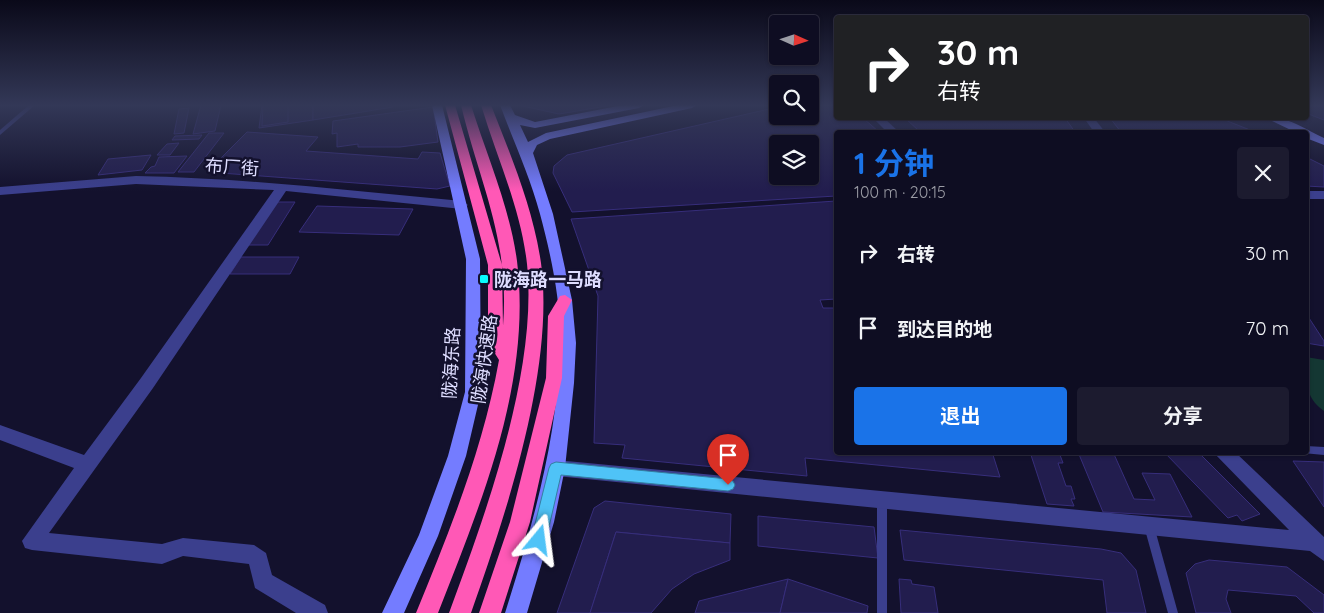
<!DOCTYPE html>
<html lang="zh">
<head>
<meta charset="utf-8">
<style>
  :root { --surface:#0e0d22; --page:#1c1b2f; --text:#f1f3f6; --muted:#9b9ca5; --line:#2e2d40; --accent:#1a73e8 }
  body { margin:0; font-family:Quicksand,"Noto Sans SC",sans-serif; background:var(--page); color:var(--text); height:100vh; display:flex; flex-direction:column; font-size:19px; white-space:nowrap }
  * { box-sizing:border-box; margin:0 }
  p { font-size:16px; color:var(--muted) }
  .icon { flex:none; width:28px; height:28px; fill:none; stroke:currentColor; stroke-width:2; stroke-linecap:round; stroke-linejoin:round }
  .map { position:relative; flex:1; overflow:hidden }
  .drawer { position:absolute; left:834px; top:130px; width:475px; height:325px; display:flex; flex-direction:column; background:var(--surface); border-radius:5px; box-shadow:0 1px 4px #0004,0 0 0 1px var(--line) }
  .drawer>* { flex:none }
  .top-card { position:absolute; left:834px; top:15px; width:475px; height:105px; border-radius:5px; box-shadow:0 1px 4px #0004,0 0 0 1px var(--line); background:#202124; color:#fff; overflow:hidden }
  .needle { width:32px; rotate:93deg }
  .tools { position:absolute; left:769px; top:15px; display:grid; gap:10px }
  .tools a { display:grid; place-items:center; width:50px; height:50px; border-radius:5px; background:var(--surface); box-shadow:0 1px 4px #0004,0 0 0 1px var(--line); font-size:25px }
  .pin { position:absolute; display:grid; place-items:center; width:42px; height:42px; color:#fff; margin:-51px -21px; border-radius:50% 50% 50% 0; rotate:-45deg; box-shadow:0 0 5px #0007 }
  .pin .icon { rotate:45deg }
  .me { position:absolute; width:55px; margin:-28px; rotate:16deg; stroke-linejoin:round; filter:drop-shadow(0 0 4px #0008) }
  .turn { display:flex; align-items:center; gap:18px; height:105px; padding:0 20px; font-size:22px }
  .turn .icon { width:65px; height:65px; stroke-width:2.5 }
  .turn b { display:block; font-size:35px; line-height:42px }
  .round { display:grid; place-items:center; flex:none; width:52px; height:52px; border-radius:5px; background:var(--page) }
  .overview { display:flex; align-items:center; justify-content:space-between; height:85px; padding:0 20px }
  h1 { font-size:30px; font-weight:700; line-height:38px; color:var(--accent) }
  .primary-button { display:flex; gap:10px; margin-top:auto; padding:10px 20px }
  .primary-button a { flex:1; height:58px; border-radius:5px; background:var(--accent); color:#fff; font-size:20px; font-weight:700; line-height:58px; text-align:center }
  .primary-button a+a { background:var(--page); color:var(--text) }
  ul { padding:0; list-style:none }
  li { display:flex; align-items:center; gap:15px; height:75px; padding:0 20px }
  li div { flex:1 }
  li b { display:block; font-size:19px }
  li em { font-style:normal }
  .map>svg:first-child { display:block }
  .green { fill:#143733 }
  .building { fill:#221d4e; stroke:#372e7b; fill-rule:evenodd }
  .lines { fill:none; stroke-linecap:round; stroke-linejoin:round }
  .lane { fill:#3b3f8d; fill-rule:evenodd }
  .street { fill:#3b3f8d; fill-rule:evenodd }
  .secondary { fill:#747cff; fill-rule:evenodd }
  .highway { fill:#ff58b6; fill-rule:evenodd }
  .route { fill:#4fc3f7; stroke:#337fa1 }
  .poi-dot { fill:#09fbff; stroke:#13112d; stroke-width:2 }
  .labels { text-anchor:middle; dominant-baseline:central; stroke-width:5; stroke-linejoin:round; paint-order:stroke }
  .street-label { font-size:18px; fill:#deddff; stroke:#13112d }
  .poi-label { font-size:18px; font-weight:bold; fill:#deddff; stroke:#13112d; text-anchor:start }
</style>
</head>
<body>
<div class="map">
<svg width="1324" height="613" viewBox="0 0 1324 613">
  <rect width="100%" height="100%" fill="#13112d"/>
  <!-- green -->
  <path class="green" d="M1306,357L1324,360V411C1304,397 1306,379 1306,357Z"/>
  <!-- building -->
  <g class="building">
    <polygon points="201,105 221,105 215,131 193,134"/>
    <polygon points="262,105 313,105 313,120 259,128"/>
    <polygon points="263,105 288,105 288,122 262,126"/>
    <polygon points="313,105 393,105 393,107 313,120"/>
    <polygon points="518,105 613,105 559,114"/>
    <path d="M810,105H836V118H863L879,132H836V196L572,212L553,173L554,166L567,155L778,107V116H810ZM778,144H810V176H778Z"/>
    <polygon points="1306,106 1324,106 1324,120 1306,113"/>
    <polygon points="433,107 438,142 400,147 358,147 358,144 337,147 337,133 332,134 333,121"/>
    <polygon points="189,108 184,133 174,134 179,109"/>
    <polygon points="905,118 1065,118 1075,132 919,131"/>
    <polygon points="1110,118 1220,118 1255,132 1121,132"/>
    <polygon points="247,132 318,137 306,151 418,159 422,152 440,153 450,186 437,189 207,172"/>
    <polygon points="209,133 224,133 194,172 178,172"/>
    <polygon points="202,135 199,139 172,140 175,136"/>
    <polygon points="179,143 170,155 157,155 167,144"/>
    <polygon points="151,155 142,170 98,175 108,159"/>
    <polygon points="187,156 174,173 145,173 151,167 155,166 159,157"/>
    <polygon points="1306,157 1324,166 1324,187 1306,186"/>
    <polygon points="836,201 836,299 820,300 823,308 836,308 836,452 992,452 1000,477 805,458 807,476 622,458 625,445 594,443 598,296 571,219"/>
    <polygon points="276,202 295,202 268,245 247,245"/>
    <polygon points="317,206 413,209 399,235 299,232"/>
    <polygon points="241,257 299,257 290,274 230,274"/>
    <polygon points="1306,318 1309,318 1324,341 1324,346 1306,343"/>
    <polygon points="1030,452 1055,452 1060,455 1063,463 1058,463 1066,486 1071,486 1075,499 1071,499 1074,506 1047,504"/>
    <polygon points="1078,452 1113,452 1134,499 1155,500 1142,473 1170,474 1192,517 1103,512"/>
    <polygon points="1164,452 1198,452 1260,514 1242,521 1237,515 1228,518"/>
    <polygon points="1293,461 1324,462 1324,507"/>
    <polygon points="605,501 731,514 730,543 616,532 590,613 557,613 594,508"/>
    <polygon points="758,516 874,527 878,558 758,546"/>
    <polygon points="900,530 1101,549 1121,553 1136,570 1146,613 1107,613 1103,580 904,560"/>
    <polygon points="616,532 730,543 730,560 694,574 672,589 651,613 590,613"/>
    <polygon points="1209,560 1287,567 1324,595 1324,613 1314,613 1296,596 1228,590 1226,599 1231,613 1196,613 1186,573 1195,564"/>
    <polygon points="788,579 780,613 695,613 699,601"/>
    <polygon points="788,579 868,606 867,613 780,613"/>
    <polygon points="899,579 911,580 912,584 934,587 938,613 901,613"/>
  </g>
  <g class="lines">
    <!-- lane -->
    <g class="lane">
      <polygon points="29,105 35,105 0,135 0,130"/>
      <polygon points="1306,446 1324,447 1324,455 1303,453 1306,452"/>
      <polygon points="882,496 885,497 887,500 887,613 877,613 877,500 879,497"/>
      <polygon points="1149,521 1152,523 1154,526 1178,613 1168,613 1144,526 1146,523"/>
    </g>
    <!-- street -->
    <g class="street">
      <polygon points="873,118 884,118 899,132 887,132"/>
      <polygon points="1084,118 1094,118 1105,132 1094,132"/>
      <path d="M136,176C245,178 353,191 462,201L468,205L462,209L286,191L153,388L49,533L162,544L183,538L254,545L266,553L272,575L325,605L328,613H296L255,588L249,564L183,556L162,564L32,550L25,548L22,541L74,468L0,440V425L84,455L141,378L274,190L136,184L0,195V187Z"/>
      <rect x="1306" y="191" width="18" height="8"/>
      <polygon points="1213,452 1235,452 1324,537 1324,561 1310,551 556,476 549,474 547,468 549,462 556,460 1289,530"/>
    </g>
    <!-- secondary -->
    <g class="secondary">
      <polygon points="432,105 442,105 480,259 481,392 466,456 438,536 404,613 382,613 419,535 448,456 465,392 466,259"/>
      <path d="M500,105H510L515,115L535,122L623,105H644L639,108L535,128L520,125L528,142L546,133L678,105H697L692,108L550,139L537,145L533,153L553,214L572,300L576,343L574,383L565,468L554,522L527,613H505C533,524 558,438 560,344C561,301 551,255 540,214C530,176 513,140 500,105Z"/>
      <path d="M1266,118C1286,115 1306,130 1324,138V145L1306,138V132H1295Z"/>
    </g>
    <!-- highway -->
    <g class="highway">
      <path d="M445,105H455L502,265L503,326C510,239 480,185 461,105H471C487,156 510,208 517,261C532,383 481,503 438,613H416C450,530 483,449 499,360L491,347L488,337V265Z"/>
      <path d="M481,105H491C511,156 533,208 541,263C555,368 506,514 471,613H449C486,513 538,371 527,264C521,209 497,158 481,105Z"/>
      <polygon points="565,295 572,300 564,316 562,378 530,522 501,613 479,613 510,522 546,378 548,316 560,296"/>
    </g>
  </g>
  <!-- sky -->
  <linearGradient id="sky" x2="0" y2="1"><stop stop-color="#0a0919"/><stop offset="0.55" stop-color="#333857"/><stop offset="1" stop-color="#333857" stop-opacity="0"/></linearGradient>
  <rect width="1324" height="191" fill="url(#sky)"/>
  <!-- route -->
  <polygon class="route" points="556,462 728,479 733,481 735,485 733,489 728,491 561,475 546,540 544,545 539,547 533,545 531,540 549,468 551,464"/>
  <!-- markers -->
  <rect class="poi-dot" x="479" y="274" width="10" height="10" rx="2.5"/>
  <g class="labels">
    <!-- street labels -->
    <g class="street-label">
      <text transform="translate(232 167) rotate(4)">布厂街</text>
      <text transform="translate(484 359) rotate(-82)">陇海快速路</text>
      <text transform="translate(451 363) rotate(-87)">陇海东路</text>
    </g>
    <!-- poi labels -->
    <g class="poi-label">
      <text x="494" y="279">陇海路一马路</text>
    </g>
  </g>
</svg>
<div class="tools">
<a><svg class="needle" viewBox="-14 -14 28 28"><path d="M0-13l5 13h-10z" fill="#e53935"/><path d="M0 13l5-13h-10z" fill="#9b9ca5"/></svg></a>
<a><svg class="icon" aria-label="search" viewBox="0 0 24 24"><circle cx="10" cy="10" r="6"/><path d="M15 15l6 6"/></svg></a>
<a><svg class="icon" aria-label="layers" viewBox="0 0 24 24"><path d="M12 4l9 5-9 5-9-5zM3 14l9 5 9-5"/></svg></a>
</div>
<div class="pin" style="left:728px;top:485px;background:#d93025"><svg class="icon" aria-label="arrive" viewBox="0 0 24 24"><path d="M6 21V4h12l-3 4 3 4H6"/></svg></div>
<svg class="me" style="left:539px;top:540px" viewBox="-20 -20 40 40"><path d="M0-17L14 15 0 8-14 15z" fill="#4fc3f7" stroke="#fff" stroke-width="4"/></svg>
<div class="top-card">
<div class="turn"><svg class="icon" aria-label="right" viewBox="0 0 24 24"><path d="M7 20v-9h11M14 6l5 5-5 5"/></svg><div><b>30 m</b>右转</div></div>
</div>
<section class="drawer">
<div class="overview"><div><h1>1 分钟</h1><p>100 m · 20:15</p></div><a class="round"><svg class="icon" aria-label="close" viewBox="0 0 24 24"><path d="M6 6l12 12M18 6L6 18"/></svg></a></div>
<ul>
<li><svg class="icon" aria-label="right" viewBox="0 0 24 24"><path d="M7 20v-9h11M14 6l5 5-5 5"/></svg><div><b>右转</b></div><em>30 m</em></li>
<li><svg class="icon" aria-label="arrive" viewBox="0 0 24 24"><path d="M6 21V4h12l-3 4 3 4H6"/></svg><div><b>到达目的地</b></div><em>70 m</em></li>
</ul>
<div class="primary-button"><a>退出</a><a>分享</a></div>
</section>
</div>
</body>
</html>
